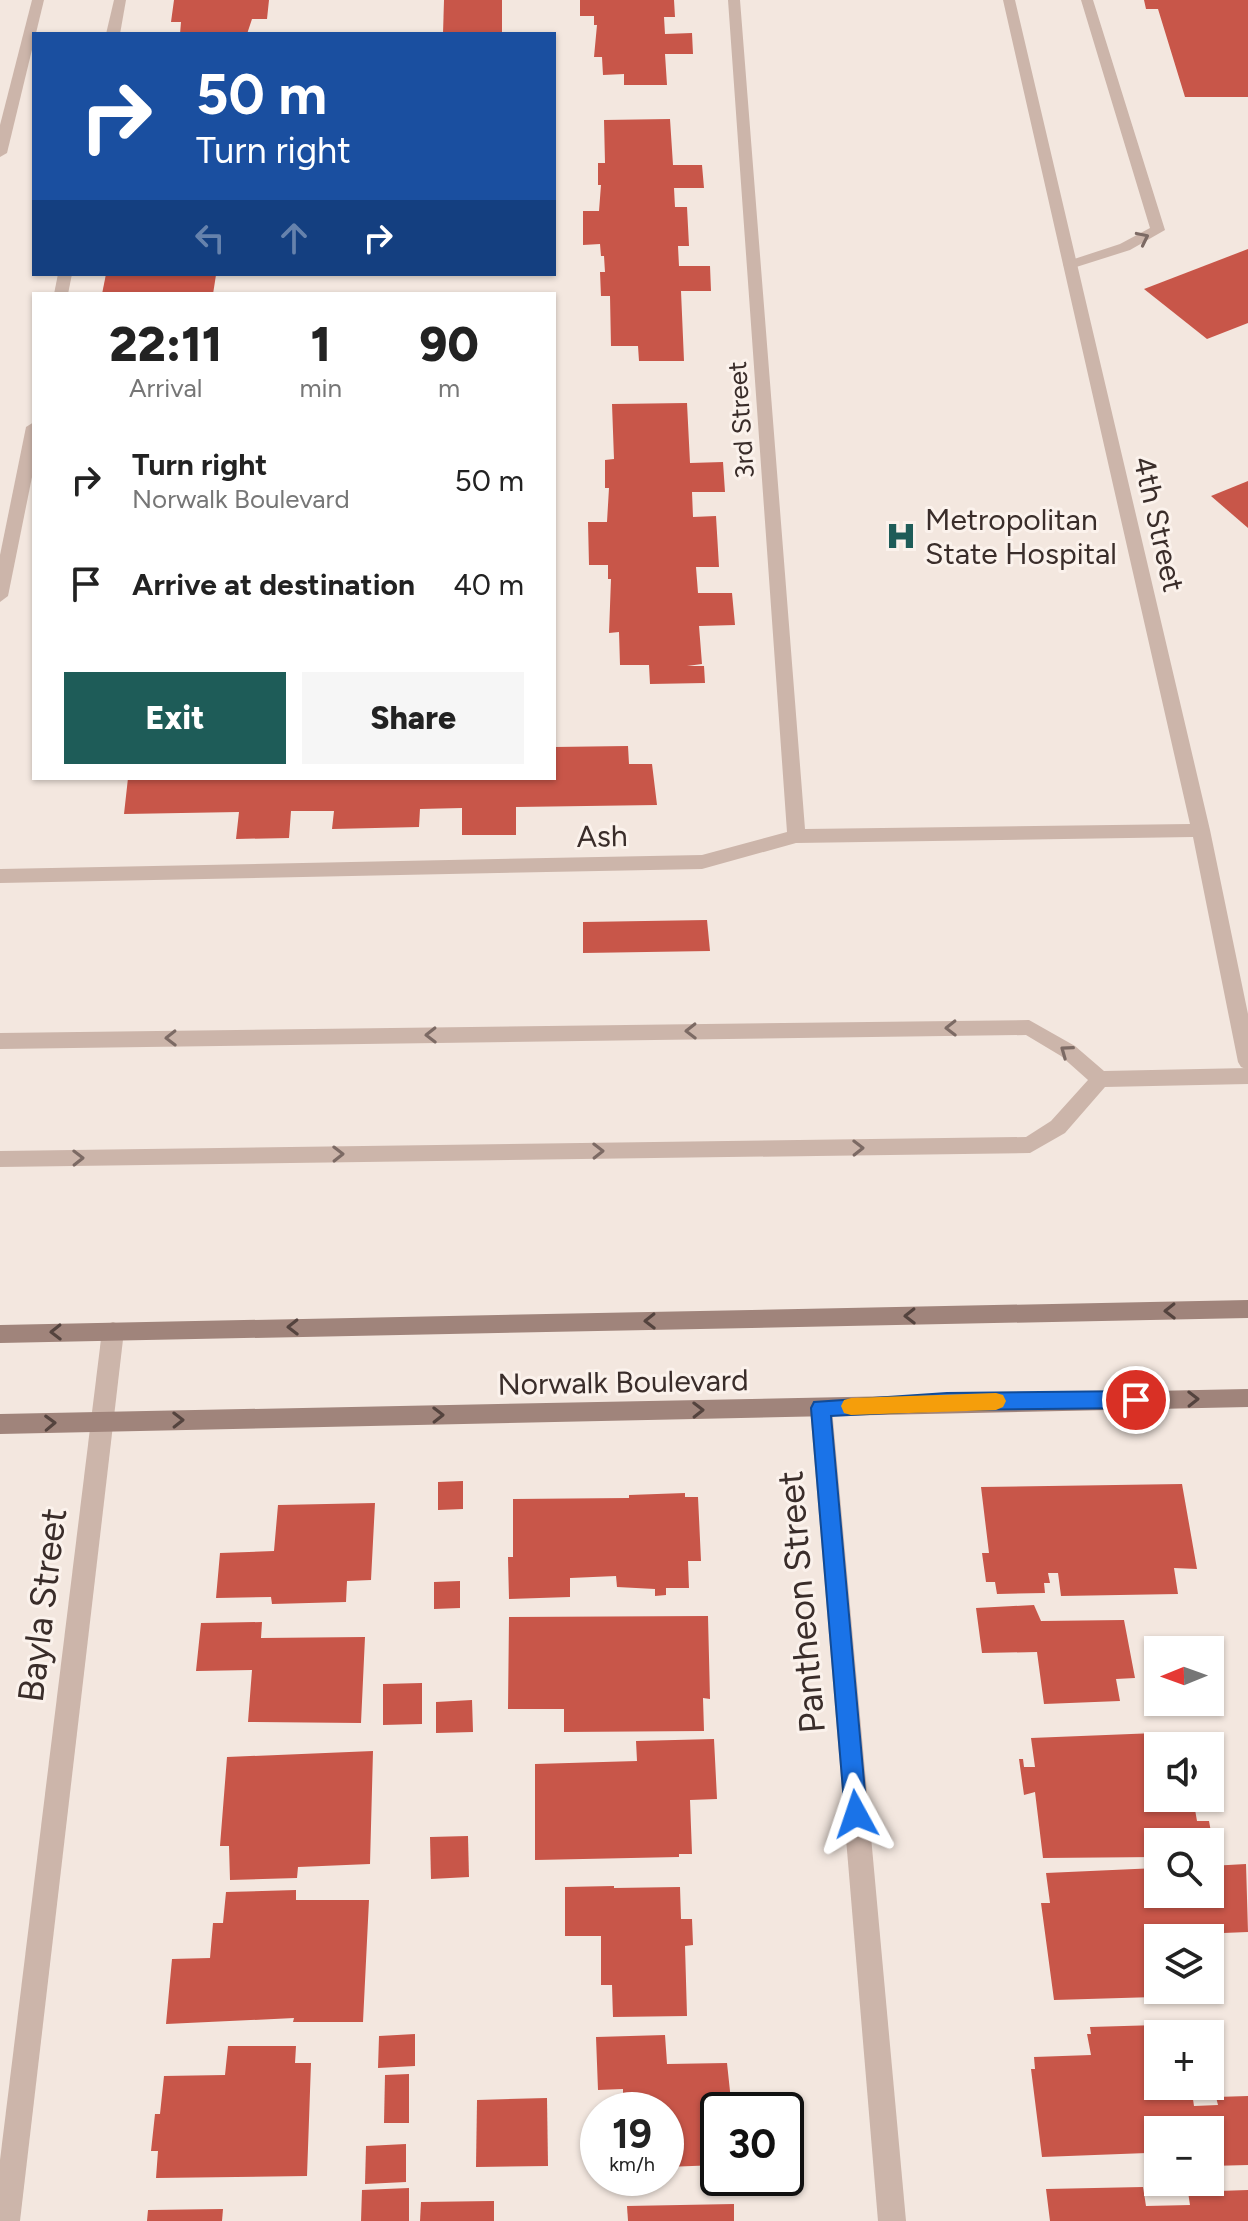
<!DOCTYPE html>
<html lang="en">
<head>
<meta charset="utf-8">
<style>
  :root { --surface:#fff; --page:#f6f6f6; --text:#222; --muted:#767676; --accent:#1e5c58 }
  body { margin:0; font-family:Figtree,sans-serif; background:var(--page); color:var(--text); height:100vh; display:flex; flex-direction:column; font-size:30px; white-space:nowrap }
  * { box-sizing:border-box; margin:0 }
  p { font-size:26px; color:var(--muted) }
  .icon { flex:none; width:44px; height:44px; fill:none; stroke:currentColor; stroke-width:2; stroke-linecap:round; stroke-linejoin:round }
  .map { position:relative; flex:1; overflow:hidden }
  .details { position:absolute; left:32px; top:292px; width:524px; height:488px; display:flex; flex-direction:column; background:var(--surface); border-radius:0px; box-shadow:0 2px 6px #0004 }
  .details>* { flex:none }
  .guide { position:absolute; left:32px; top:32px; width:524px; height:244px; border-radius:0px; box-shadow:0 2px 6px #0004; background:#1a4fa0; color:#fff; overflow:hidden }
  .needle { width:52px; rotate:269deg }
  .controls { position:absolute; left:1144px; top:1636px; display:grid; gap:16px }
  .controls a { display:grid; place-items:center; width:80px; height:80px; border-radius:0px; background:var(--surface); box-shadow:0 2px 6px #0004; font-size:40px }
  .speed { position:absolute; left:580px; top:2092px; display:flex; gap:16px; font-size:40px; font-weight:700; text-align:center }
  .speed>* { display:grid; place-content:center; width:104px; height:104px; border-radius:50%; background:var(--surface); box-shadow:0 2px 6px #0004; line-height:1 }
  .speed small { font-size:20px; font-weight:400 }
  .speed .limit { border:4px solid #111; border-radius:12px; background:#fff; color:#111 }
  .pin { position:absolute; display:grid; place-items:center; width:68px; height:68px; color:#fff; margin:-34px; border:4px solid #fff; border-radius:50%; box-shadow:0 2px 8px #0007 }
  .me { position:absolute; width:88px; margin:-44px; rotate:355deg; stroke-linejoin:round; filter:drop-shadow(0 0 6px #0008) }
  .turn { display:flex; align-items:center; gap:28px; height:168px; padding:0 32px; font-size:36px }
  .turn .icon { width:104px; height:104px; stroke-width:2.5 }
  .turn b { display:block; font-size:56px; line-height:68px }
  .lanes { display:flex; align-items:center; height:76px; padding:0 32px; background:#0003; justify-content:center; gap:40px; direction:ltr }
  .lanes .off { opacity:.35 }
  .eta { display:flex; justify-content:space-evenly; align-items:center; height:136px; text-align:center }
  .eta b { font-size:48px; font-weight:800; line-height:56px }
  .button { display:flex; gap:16px; margin-top:auto; padding:16px 32px }
  .button a { flex:1; height:92px; border-radius:0px; background:var(--accent); color:#fff; font-size:32px; font-weight:800; line-height:92px; text-align:center }
  .button a+a { background:var(--page); color:var(--text) }
  ul { padding:0; list-style:none }
  li { display:flex; align-items:center; gap:24px; height:104px; padding:0 32px }
  li div { flex:1 }
  li b { display:block; font-size:30px }
  li em { font-style:normal }
  .map>svg:first-child { display:block }
  .building { fill:#c85649 }
  .lines { fill:none; stroke-linecap:round; stroke-linejoin:round }
  .service { fill:#ccb5aa; fill-rule:evenodd }
  .minor { fill:#ccb5aa; fill-rule:evenodd }
  .secondary { fill:#a0847b; fill-rule:evenodd }
  .oneway { stroke:#7c6a64 }
  .oneway2 { stroke:#54433e }
  .route { fill:#1a73e8; stroke:#114b97; stroke-width:2 }
  .slow { fill:#f59e0b }
  .labels { text-anchor:middle; dominant-baseline:central; stroke-width:6; stroke-linejoin:round; paint-order:stroke }
  .far-street-label { font-size:26px; fill:#3a2d2a; stroke:#fbf2ec }
  .poi-label { font-size:30px; fill:#3a2d2a; stroke:#fbf2ec; text-anchor:start }
  .street-label { font-size:30px; fill:#3a2d2a; stroke:#fbf2ec }
  .near-street-label { font-size:36px; fill:#3a2d2a; stroke:#fbf2ec }
</style>
</head>
<body>
<div class="map">
<svg width="1248" height="2221" viewBox="0 0 1248 2221">
  <rect width="100%" height="100%" fill="#f3e7df"/>
  <!-- building -->
  <g class="building">
    <polygon points="174,0 269,0 267,19 252,19 247,34 180,34 181,22 171,22"/>
    <polygon points="444,0 502,0 502,34 443,34"/>
    <polygon points="580,0 674,0 675,17 664,17 665,34 692,33 693,54 665,54 667,85 624,85 624,74 603,75 602,57 594,57 597,25 594,25 594,16 580,16"/>
    <polygon points="1144,0 1248,0 1248,97 1185,97 1158,9 1146,9"/>
    <polygon points="670,119 673,165 702,165 704,188 674,188 675,207 687,207 689,246 678,246 679,266 710,266 711,291 681,291 684,361 639,361 638,346 611,346 610,296 601,296 600,272 605,272 604,256 601,256 600,244 583,245 583,211 599,211 601,185 598,185 598,163 605,163 604,120"/>
    <polygon points="1248,249 1248,323 1207,339 1144,289"/>
    <polygon points="106,274 212,274 216,275 213,294 102,294"/>
    <polygon points="687,403 690,463 723,462 725,492 692,492 693,517 716,516 719,567 696,567 698,593 732,593 735,625 699,626 702,664 687,666 704,666 705,683 650,684 649,665 620,665 619,632 609,633 611,579 608,579 608,565 589,565 588,522 607,522 609,488 605,488 605,460 614,459 612,404"/>
    <polygon points="1248,481 1248,528 1211,496"/>
    <polygon points="628,746 629,764 652,764 657,805 516,807 516,835 462,835 462,808 420,809 419,827 332,829 334,811 291,811 289,838 236,839 239,812 124,814 128,778 554,778 554,747"/>
    <polygon points="707,920 710,951 583,953 583,922"/>
    <polygon points="463,1481 463,1509 438,1510 438,1482"/>
    <polygon points="1182,1484 1197,1569 1174,1568 1178,1594 1061,1596 1058,1573 1048,1573 1050,1583 1044,1583 1045,1593 997,1594 995,1582 986,1582 982,1553 989,1553 981,1487"/>
    <polygon points="685,1493 685,1497 698,1497 701,1561 688,1561 689,1588 666,1588 666,1595 655,1596 655,1589 617,1587 616,1576 570,1578 570,1597 509,1599 508,1557 513,1557 513,1499 629,1498 629,1495"/>
    <polygon points="375,1503 371,1580 347,1581 346,1602 272,1604 271,1597 216,1598 220,1553 274,1551 278,1505"/>
    <polygon points="460,1581 460,1608 434,1609 434,1582"/>
    <polygon points="1034,1605 1041,1621 1124,1620 1135,1678 1116,1679 1120,1701 1044,1704 1037,1652 982,1653 976,1608"/>
    <polygon points="708,1616 710,1699 703,1698 704,1731 564,1732 564,1709 508,1709 509,1617"/>
    <polygon points="262,1622 261,1638 365,1637 361,1723 248,1722 252,1670 196,1671 201,1623"/>
    <polygon points="422,1683 422,1724 383,1725 383,1684"/>
    <polygon points="472,1700 473,1732 436,1733 436,1702"/>
    <polygon points="1181,1732 1183,1746 1158,1746 1158,1798 1193,1798 1197,1821 1209,1821 1215,1854 1210,1854 1210,1842 1158,1842 1158,1857 1043,1858 1035,1792 1024,1795 1019,1759 1023,1759 1024,1767 1035,1767 1031,1738"/>
    <polygon points="714,1739 717,1799 690,1800 692,1854 679,1854 679,1857 535,1860 535,1764 637,1761 636,1741"/>
    <polygon points="373,1751 370,1864 298,1867 297,1878 230,1880 229,1846 220,1846 227,1757"/>
    <polygon points="468,1836 469,1877 431,1879 430,1837"/>
    <polygon points="1246,1864 1248,1932 1198,1934 1197,1928 1166,1928 1168,1938 1158,1938 1158,1990 1179,1991 1155,1997 1054,2000 1041,1903 1050,1903 1046,1873 1157,1868 1158,1894 1162,1898 1192,1897 1192,1894 1210,1894 1210,1866"/>
    <polygon points="614,1886 614,1888 680,1887 681,1919 692,1919 693,1945 685,1946 687,2016 613,2017 612,1985 601,1985 601,1936 565,1936 565,1887"/>
    <polygon points="296,1890 296,1900 369,1900 363,2022 293,2022 294,2018 166,2024 172,1959 210,1958 213,1923 223,1923 226,1892"/>
    <polygon points="1158,2025 1158,2086 1191,2086 1194,2106 1218,2105 1216,2097 1248,2096 1248,2165 1210,2166 1210,2130 1158,2130 1158,2150 1146,2150 1147,2153 1042,2157 1031,2069 1035,2069 1034,2057 1091,2055 1087,2034 1091,2034 1090,2027"/>
    <polygon points="415,2034 415,2066 378,2068 379,2036"/>
    <polygon points="665,2035 667,2064 727,2063 732,2110 718,2110 718,2165 666,2167 666,2110 623,2110 623,2089 598,2090 596,2037"/>
    <polygon points="228,2046 296,2046 295,2063 311,2063 307,2176 156,2178 158,2151 151,2151 155,2114 160,2114 164,2076 225,2075"/>
    <polygon points="409,2074 409,2123 384,2123 385,2075"/>
    <polygon points="547,2098 548,2166 476,2167 477,2100"/>
    <polygon points="406,2144 406,2182 365,2184 366,2146"/>
    <polygon points="1143,2187 1146,2206 1190,2205 1188,2192 1248,2190 1248,2221 1050,2221 1046,2189"/>
    <polygon points="409,2188 409,2221 361,2221 362,2190"/>
    <polygon points="494,2201 494,2221 420,2221 421,2202"/>
    <polygon points="734,2204 734,2221 628,2221 627,2206"/>
    <polygon points="223,2209 222,2221 147,2221 148,2210"/>
  </g>
  <g class="lines">
    <!-- service -->
    <g class="service">
      <polygon points="1081,0 1093,0 1165,230 1130,250 1070,269 1063,265 1065,262 1120,244 1150,228"/>
      <polygon points="1029,1020 1075,1046 1104,1071 1248,1068 1248,1084 1105,1087 1065,1133 1030,1153 0,1167 0,1151 1026,1137 1051,1121 1088,1080 1061,1056 1026,1035 0,1049 0,1033"/>
    </g>
    <!-- minor -->
    <g class="minor">
      <polygon points="32,0 44,0 7,153 0,157 0,125"/>
      <polygon points="114,0 126,0 120,34 106,34"/>
      <polygon points="728,0 740,0 805,829 1190,824 1003,0 1015,0 1210,830 1248,1014 1248,1070 1241,1067 1238,1062 1193,837 796,843 702,869 0,883 0,869 702,855 787,832"/>
      <polygon points="58,274 72,274 68,294 54,294"/>
      <polygon points="34,422 34,467 8,596 0,602 0,555 26,427"/>
      <polygon points="113,1322 121,1325 124,1331 20,2221 0,2221 0,2160 102,1331 105,1325"/>
      <polygon points="821,1399 829,1401 832,1408 906,2221 878,2221 810,1408 813,1401"/>
    </g>
    <!-- secondary -->
    <g class="secondary">
      <polygon points="1248,1300 1248,1318 0,1343 0,1325"/>
      <polygon points="1248,1389 1248,1407 0,1434 0,1414"/>
    </g>
  </g>
  <!-- one-way arrows -->
  <defs><path id="oneway-chevron" d="M-2-3.5L2.5 0L-2 3.5" fill="none" stroke-width="1.6" stroke-linecap="round" stroke-linejoin="round" transform="scale(2)"/></defs>
  <g class="oneway">
    <use href="#oneway-chevron" transform="translate(1143 238) rotate(-26)"/>
    <use href="#oneway-chevron" transform="translate(951 1028) rotate(179)"/>
    <use href="#oneway-chevron" transform="translate(691 1031) rotate(179)"/>
    <use href="#oneway-chevron" transform="translate(431 1035) rotate(179)"/>
    <use href="#oneway-chevron" transform="translate(171 1038) rotate(179)"/>
    <use href="#oneway-chevron" transform="translate(1066 1051) rotate(-144)"/>
    <use href="#oneway-chevron" transform="translate(858 1148) rotate(-1)"/>
    <use href="#oneway-chevron" transform="translate(598 1151) rotate(-1)"/>
    <use href="#oneway-chevron" transform="translate(338 1154) rotate(-1)"/>
    <use href="#oneway-chevron" transform="translate(78 1158) rotate(-1)"/>
  </g>
  <g class="oneway2">
    <use href="#oneway-chevron" transform="translate(1170 1311) rotate(179)"/>
    <use href="#oneway-chevron" transform="translate(910 1316) rotate(179)"/>
    <use href="#oneway-chevron" transform="translate(650 1321) rotate(179)"/>
    <use href="#oneway-chevron" transform="translate(293 1327) rotate(179)"/>
    <use href="#oneway-chevron" transform="translate(56 1332) rotate(179)"/>
    <use href="#oneway-chevron" transform="translate(1193 1399) rotate(-1)"/>
    <use href="#oneway-chevron" transform="translate(698 1410) rotate(-1)"/>
    <use href="#oneway-chevron" transform="translate(438 1415) rotate(-1)"/>
    <use href="#oneway-chevron" transform="translate(178 1420) rotate(-1)"/>
    <use href="#oneway-chevron" transform="translate(50 1423) rotate(-2)"/>
  </g>
  <!-- route -->
  <polygon class="route" points="1136,1391 1143,1394 1146,1400 1143,1406 1136,1408 947,1410 831,1416 867,1814 864,1822 856,1825 848,1822 845,1814 811,1408 814,1402 947,1393"/>
  <!-- slow -->
  <polygon class="slow" points="996,1393 1003,1395 1006,1401 1003,1407 996,1410 851,1415 844,1413 841,1406 844,1400 851,1398"/>
  <!-- icons -->
  <defs>
    <g id="hospital-bare" transform="scale(2.4)"><path d="M-5-5h3v3.5h4V-5h3V5h-3V1.5h-4V5h-3Z" fill="#1e5c58" stroke="#fbf2ec" stroke-width="2.5" paint-order="stroke"/></g>
  </defs>
  <g fill-rule="evenodd">
    <use href="#hospital-bare" x="901" y="536"/>
  </g>
  <g class="labels">
    <!-- far-street labels -->
    <g class="far-street-label">
      <text transform="translate(741 420) rotate(-94)">3rd Street</text>
    </g>
    <!-- poi labels -->
    <g class="poi-label">
      <text x="925" y="519">Metropolitan<tspan x="925" dy="34">State Hospital</tspan></text>
    </g>
    <!-- street labels -->
    <g class="street-label">
      <text transform="translate(1159 524) rotate(77)">4th Street</text>
      <text transform="translate(602 836) rotate(-1)">Ash</text>
      <text transform="translate(623 1382) rotate(-1)">Norwalk Boulevard</text>
    </g>
    <!-- near-street labels -->
    <g class="near-street-label">
      <text transform="translate(801 1602) rotate(-95)">Pantheon Street</text>
      <text transform="translate(42 1605) rotate(-83)">Bayla Street</text>
    </g>
  </g>
</svg>
<div class="controls">
<a><svg class="needle" viewBox="-14 -14 28 28"><path d="M0-13l5 13h-10z" fill="#e53935"/><path d="M0 13l5-13h-10z" fill="#767676"/></svg></a>
<a><svg class="icon" aria-label="sound" viewBox="0 0 24 24"><path d="M4 9h4l5-4v14l-5-4H4zM17 9q2 3 0 6"/></svg></a>
<a><svg class="icon" aria-label="search" viewBox="0 0 24 24"><circle cx="10" cy="10" r="6"/><path d="M15 15l6 6"/></svg></a>
<a><svg class="icon" aria-label="layers" viewBox="0 0 24 24"><path d="M12 4l9 5-9 5-9-5zM3 14l9 5 9-5"/></svg></a>
<a>+</a>
<a>−</a>
</div>
<div class="speed"><div>19<small>km/h</small></div><div class="limit">30</div></div>
<div class="pin" style="left:1136px;top:1400px;background:#d93025"><svg class="icon" aria-label="arrive" viewBox="0 0 24 24"><path d="M6 21V4h12l-3 4 3 4H6"/></svg></div>
<svg class="me" style="left:856px;top:1814px" viewBox="-20 -20 40 40"><path d="M0-17L14 15 0 8-14 15z" fill="#1a73e8" stroke="#fff" stroke-width="4"/></svg>
<div class="guide">
<div class="turn"><svg class="icon" aria-label="right" viewBox="0 0 24 24"><path d="M7 20v-9h11M14 6l5 5-5 5"/></svg><div><b>50 m</b>Turn right</div></div>
<div class="lanes"><svg class="icon off" aria-label="left" viewBox="0 0 24 24"><path d="M17 20v-9H6M10 6l-5 5 5 5"/></svg><svg class="icon off" aria-label="ahead" viewBox="0 0 24 24"><path d="M12 20V5M6 11l6-6 6 6"/></svg><svg class="icon" aria-label="right" viewBox="0 0 24 24"><path d="M7 20v-9h11M14 6l5 5-5 5"/></svg></div>
</div>
<section class="details">
<div class="eta">
<div><b>22:11</b><p>Arrival</p></div>
<div><b>1</b><p>min</p></div>
<div><b>90</b><p>m</p></div>
</div>
<ul>
<li><svg class="icon" aria-label="right" viewBox="0 0 24 24"><path d="M7 20v-9h11M14 6l5 5-5 5"/></svg><div><b>Turn right</b><p>Norwalk Boulevard</p></div><em>50 m</em></li>
<li><svg class="icon" aria-label="arrive" viewBox="0 0 24 24"><path d="M6 21V4h12l-3 4 3 4H6"/></svg><div><b>Arrive at destination</b></div><em>40 m</em></li>
</ul>
<div class="button"><a>Exit</a><a>Share</a></div>
</section>
</div>
</body>
</html>
